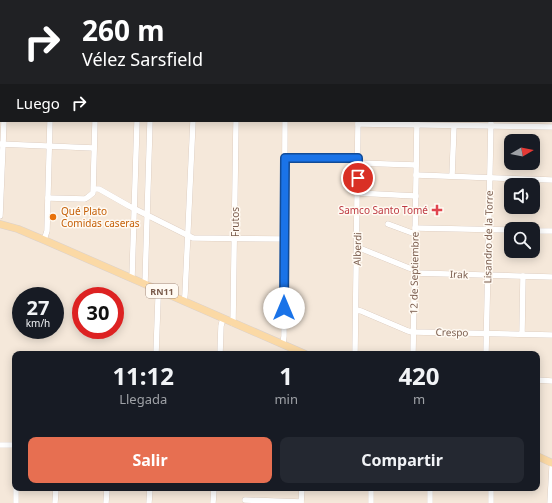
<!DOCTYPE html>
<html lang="es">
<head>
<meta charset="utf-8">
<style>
  :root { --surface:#171b24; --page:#242831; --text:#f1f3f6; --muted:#9ea1a6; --accent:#e76f51 }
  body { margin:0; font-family:"Noto Sans",sans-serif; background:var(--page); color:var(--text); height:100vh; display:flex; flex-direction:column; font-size:15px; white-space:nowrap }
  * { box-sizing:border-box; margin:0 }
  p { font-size:13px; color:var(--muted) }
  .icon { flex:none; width:22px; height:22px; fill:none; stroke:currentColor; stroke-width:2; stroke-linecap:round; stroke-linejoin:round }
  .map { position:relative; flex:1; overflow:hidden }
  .details { position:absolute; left:12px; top:351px; width:528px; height:140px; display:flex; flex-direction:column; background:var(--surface); border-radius:8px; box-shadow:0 2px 10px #0003 }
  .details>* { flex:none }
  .top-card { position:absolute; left:0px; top:0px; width:552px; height:122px; box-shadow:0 2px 10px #0003; background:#202124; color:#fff; overflow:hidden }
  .needle { width:26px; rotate:80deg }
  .buttons { position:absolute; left:504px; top:134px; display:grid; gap:8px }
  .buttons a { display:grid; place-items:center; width:36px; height:36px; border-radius:8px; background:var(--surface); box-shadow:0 2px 10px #0003; font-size:20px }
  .speed { position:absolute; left:12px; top:287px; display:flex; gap:8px; font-size:20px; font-weight:700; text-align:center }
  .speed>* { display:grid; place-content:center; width:52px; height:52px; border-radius:50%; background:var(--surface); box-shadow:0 2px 10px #0003; line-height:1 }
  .speed small { font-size:10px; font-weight:400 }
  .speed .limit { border:6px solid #d22; background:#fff; color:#111 }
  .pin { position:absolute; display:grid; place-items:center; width:34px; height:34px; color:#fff; margin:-17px; border:2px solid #fff; border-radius:50%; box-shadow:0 1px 4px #0007 }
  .me { position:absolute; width:44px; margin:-22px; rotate:0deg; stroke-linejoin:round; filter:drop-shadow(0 0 3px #0008) }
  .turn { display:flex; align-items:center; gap:14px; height:84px; padding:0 16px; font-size:18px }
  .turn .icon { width:52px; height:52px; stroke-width:2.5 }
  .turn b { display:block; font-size:28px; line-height:34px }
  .then { display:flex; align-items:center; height:38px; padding:0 16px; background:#0003; gap:8px; font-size:15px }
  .eta { display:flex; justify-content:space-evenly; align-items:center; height:68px; text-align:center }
  .eta b { font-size:24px; font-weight:700; line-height:28px }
  .cta { display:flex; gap:8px; margin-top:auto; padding:8px 16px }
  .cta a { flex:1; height:46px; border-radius:8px; background:var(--accent); color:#fff; font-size:16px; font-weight:700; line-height:46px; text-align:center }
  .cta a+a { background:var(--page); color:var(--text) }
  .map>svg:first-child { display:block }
  .residential { fill:#f5e8da; fill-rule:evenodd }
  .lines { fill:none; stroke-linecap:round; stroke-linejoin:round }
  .minor-casing { stroke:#d1beb0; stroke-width:6 }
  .major-casing { stroke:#dad1cd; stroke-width:8 }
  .minor { stroke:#fff; stroke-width:5.5 }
  .major { stroke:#fbd9a5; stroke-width:7 }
  .route-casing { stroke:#114b97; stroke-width:10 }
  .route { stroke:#1a73e8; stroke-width:7 }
  .health-dot { fill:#e0444e; stroke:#fffaf3; stroke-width:1.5 }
  .food-dot { fill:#e8710a; stroke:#fffaf3; stroke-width:1.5 }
  .labels { text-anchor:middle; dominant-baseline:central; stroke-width:3; stroke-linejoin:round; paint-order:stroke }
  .shield { fill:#fffaf3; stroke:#a28b7f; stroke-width:1 }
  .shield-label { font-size:9px; font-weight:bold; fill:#7a5c4d }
  .health-label { font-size:10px; fill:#be3a42; stroke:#fffaf3; text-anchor:end }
  .food-label { font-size:10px; fill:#c56008; stroke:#fffaf3; text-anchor:start }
  .street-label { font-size:10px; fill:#7a5c4d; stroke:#fffaf3 }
</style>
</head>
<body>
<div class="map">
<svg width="552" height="503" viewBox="0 0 552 503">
  <rect width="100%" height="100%" fill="#fdf6ec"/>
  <!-- residential -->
  <path class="residential" d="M0,0H552V503H0ZM1,1H551V121H1ZM511,141H533V163H511ZM511,185H533V207H511ZM511,229H533V251H511ZM21,296H55V330H21ZM81,296H115V330H81ZM15,354H537V488H15Z"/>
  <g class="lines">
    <!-- minor casing -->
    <g class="minor-casing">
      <g id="minor">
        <polyline points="286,0 286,1"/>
        <polyline points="8,1 8,0"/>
        <polyline points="54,1 54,0"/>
        <polyline points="99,1 99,0"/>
        <polyline points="193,1 193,0"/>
        <polyline points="237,1 237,0"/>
        <polyline points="356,1 356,0"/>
        <polyline points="419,1 419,0"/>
        <polyline points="507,1 507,0"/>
        <polyline points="0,63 1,63"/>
        <polyline points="551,77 552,77"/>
        <polyline points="358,124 552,127"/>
        <polyline points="0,144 94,148"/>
        <polyline points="285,158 357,158"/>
        <polyline points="358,163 416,165"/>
        <polyline points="416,175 552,180"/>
        <polyline points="452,176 454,126"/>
        <polyline points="94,189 99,189 129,206 193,238 285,239"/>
        <polyline points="357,193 416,196"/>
        <polyline points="48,198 85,199 88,197 93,193 95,121"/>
        <polyline points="0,216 4,121"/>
        <polyline points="388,224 415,234"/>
        <polyline points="415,228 511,230"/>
        <polyline points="533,231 552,231"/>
        <polyline points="44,240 47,231 50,121"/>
        <polyline points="357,247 409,268 414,269"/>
        <polyline points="414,273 552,277"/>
        <polyline points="132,278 137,121"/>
        <polyline points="145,284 150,121"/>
        <polyline points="184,301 185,295 193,121"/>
        <polyline points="356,310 361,311 408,331 413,332 552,335"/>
        <polyline points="233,323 236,121"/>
        <polyline points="522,333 523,276"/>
        <polyline points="283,344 284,336 285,121"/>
        <polyline points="156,354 158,299 160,291"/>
        <polyline points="220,354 221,326 223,318"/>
        <polyline points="355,354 358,121"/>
        <polyline points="413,354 417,121"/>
        <polyline points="486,354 491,121"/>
        <polyline points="537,380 552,381"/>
        <polyline points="0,445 15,445"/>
        <polyline points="245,500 301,502"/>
        <polyline points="16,503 16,488"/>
        <polyline points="55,503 56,488"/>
        <polyline points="106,503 107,488"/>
        <polyline points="149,503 150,488"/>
        <polyline points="213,503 214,488"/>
        <polyline points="301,503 302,488"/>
        <polyline points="371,503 371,488"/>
        <polyline points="430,503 430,488"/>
        <polyline points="491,503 491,488"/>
        <polyline points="550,503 552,467"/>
      </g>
    </g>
    <!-- major casing -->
    <g class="major-casing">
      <g id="major">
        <polyline points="0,224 18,229 44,240 305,354"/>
        <polyline points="537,456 552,463"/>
      </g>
    </g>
    <!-- minor -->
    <use href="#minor" class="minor"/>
    <!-- major -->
    <use href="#major" class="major"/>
  </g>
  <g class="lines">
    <!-- route casing -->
    <g class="route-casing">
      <polyline id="route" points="284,308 285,158 358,158 358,178"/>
    </g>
    <!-- route -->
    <use href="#route" class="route"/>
  </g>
  <!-- markers -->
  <path class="health-dot" d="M435 204h4v4h4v4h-4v4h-4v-4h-4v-4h4z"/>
  <circle class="food-dot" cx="53" cy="217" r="4"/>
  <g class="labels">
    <!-- shield labels -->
    <rect class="shield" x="146" y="284" width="32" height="14" rx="3"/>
    <g class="shield-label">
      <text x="162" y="291">RN11</text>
    </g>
    <!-- health labels -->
    <g class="health-label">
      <text x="428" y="210">Samco Santo Tomé</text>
    </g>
    <!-- food labels -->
    <g class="food-label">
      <text x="61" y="211">Qué Plato<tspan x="61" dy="12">Comidas caseras</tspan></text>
    </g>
    <!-- street labels -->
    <g class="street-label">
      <text transform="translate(235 222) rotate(-90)">Frutos</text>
      <text transform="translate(488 237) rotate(-89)">Lisandro de la Torre</text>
      <text transform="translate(357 249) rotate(-89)">Alberdi</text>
      <text transform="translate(414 273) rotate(-89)">12 de Septiembre</text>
      <text transform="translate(459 274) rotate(2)">Irak</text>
      <text transform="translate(452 332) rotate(1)">Crespo</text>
    </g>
  </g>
</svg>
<div class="buttons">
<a><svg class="needle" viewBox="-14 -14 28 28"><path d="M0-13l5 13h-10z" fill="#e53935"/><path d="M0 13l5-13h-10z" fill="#9ea1a6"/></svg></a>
<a><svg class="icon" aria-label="sound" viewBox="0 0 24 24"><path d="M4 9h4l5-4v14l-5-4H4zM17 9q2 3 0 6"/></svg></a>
<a><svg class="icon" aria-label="search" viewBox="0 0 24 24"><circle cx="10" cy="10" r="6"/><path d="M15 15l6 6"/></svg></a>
</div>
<div class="speed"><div>27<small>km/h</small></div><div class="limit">30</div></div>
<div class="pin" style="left:358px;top:178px;background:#d93025"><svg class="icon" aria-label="arrive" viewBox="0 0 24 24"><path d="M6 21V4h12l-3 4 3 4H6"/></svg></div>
<svg class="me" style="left:284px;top:308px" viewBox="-20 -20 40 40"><circle r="19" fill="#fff"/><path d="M0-13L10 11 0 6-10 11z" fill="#1a73e8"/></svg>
<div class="top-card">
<div class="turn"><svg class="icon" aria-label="right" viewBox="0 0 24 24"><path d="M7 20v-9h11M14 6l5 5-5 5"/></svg><div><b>260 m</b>Vélez Sarsfield</div></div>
<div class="then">Luego<svg class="icon" aria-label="right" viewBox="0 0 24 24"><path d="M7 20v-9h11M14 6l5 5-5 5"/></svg></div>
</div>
<section class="details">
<div class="eta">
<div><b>11:12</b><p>Llegada</p></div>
<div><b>1</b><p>min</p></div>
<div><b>420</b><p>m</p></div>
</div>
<div class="cta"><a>Salir</a><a>Compartir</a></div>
</section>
</div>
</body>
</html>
